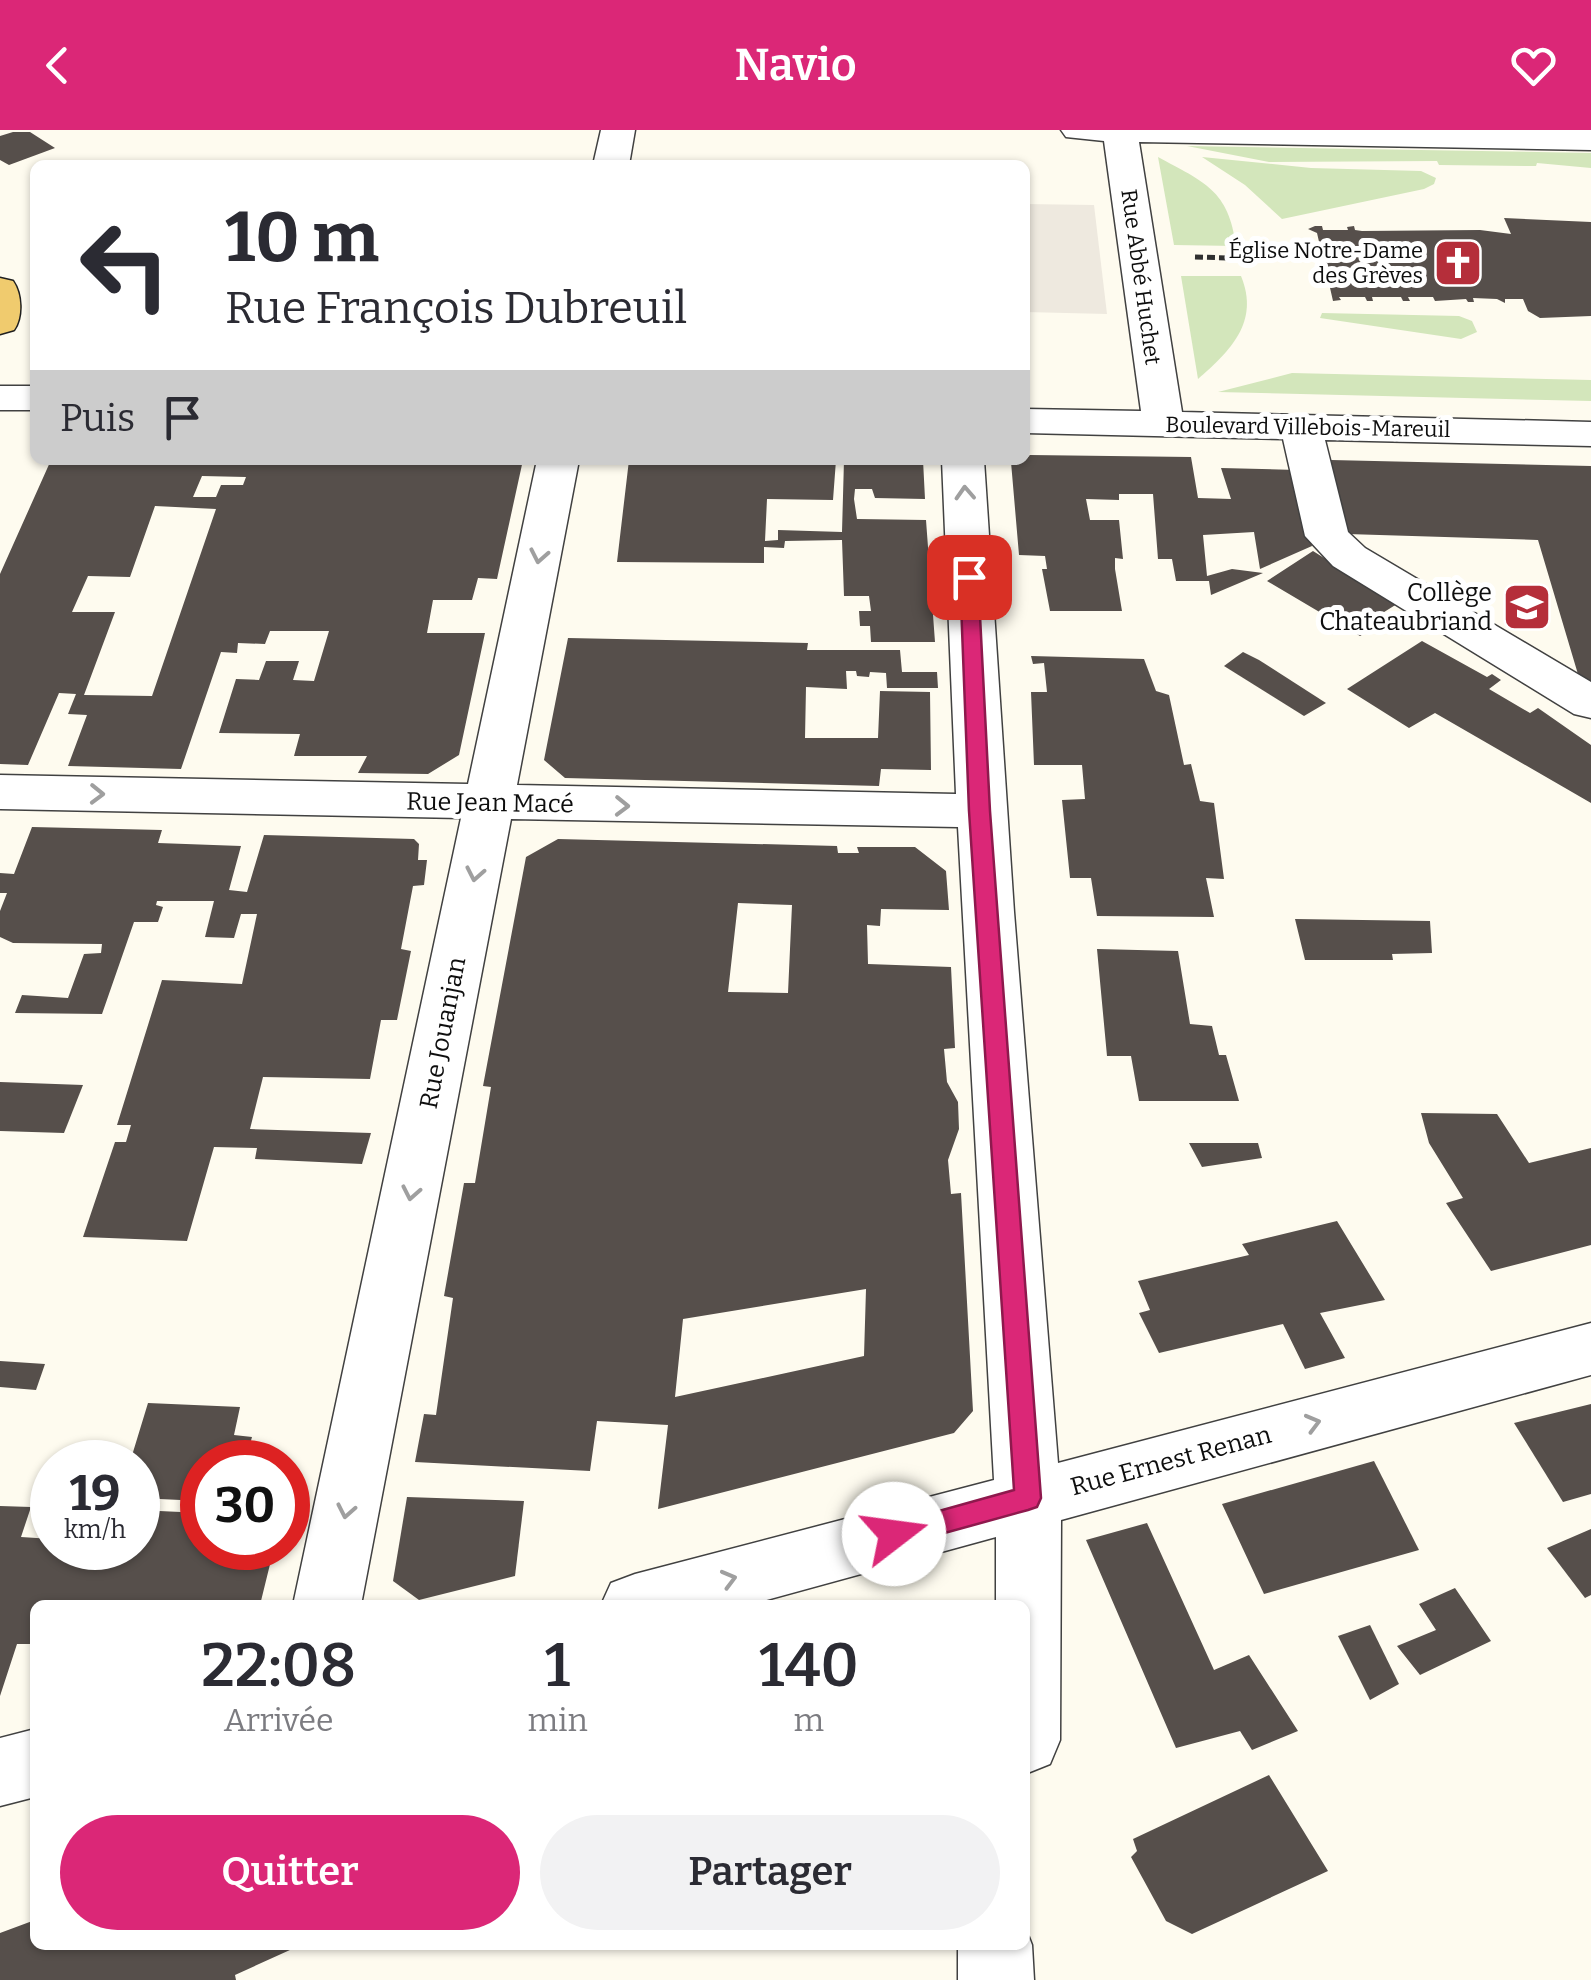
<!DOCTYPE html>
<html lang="fr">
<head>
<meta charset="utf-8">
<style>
  :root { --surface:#fff; --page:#f2f2f3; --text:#2b2b33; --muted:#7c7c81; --accent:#db2777 }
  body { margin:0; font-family:Bitter,serif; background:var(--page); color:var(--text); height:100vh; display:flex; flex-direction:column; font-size:38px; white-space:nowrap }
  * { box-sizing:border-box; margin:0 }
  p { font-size:32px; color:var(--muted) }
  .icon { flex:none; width:55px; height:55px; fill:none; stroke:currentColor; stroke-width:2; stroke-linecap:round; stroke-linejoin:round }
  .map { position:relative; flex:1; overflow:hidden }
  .drawer { position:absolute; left:30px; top:1470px; width:1000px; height:350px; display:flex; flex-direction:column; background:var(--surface); border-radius:15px; box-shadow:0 2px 8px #0004 }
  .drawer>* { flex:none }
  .banner { position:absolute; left:30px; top:30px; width:1000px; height:305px; border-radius:15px; box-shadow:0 2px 8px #0004; background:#fff; color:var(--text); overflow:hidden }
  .speed { position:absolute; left:30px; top:1310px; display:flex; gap:20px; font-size:50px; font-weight:700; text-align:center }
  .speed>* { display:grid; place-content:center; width:130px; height:130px; border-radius:50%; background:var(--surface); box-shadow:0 2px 8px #0004; line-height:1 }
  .speed small { font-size:25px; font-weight:400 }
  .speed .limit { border:15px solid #d22; background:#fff; color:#111 }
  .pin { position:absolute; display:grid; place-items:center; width:85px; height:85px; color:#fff; margin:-42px; border-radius:20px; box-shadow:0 5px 15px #0006 }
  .me { position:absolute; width:110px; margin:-55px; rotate:75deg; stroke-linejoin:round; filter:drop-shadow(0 0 8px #0008) }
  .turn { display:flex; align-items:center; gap:35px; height:210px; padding:0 30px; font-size:45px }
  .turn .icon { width:130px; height:130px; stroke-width:2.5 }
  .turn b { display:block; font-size:70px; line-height:85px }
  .then { display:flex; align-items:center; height:95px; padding:0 30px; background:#0003; gap:20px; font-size:38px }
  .eta { display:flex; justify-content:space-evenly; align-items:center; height:170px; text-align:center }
  .eta b { font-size:60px; font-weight:600; line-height:70px }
  .cta { display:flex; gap:20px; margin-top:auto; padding:20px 30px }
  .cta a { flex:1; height:115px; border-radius:60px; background:var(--accent); color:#fff; font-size:40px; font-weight:600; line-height:115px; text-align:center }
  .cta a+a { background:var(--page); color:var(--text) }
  header { display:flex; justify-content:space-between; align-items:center; height:130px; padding:0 30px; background:var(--accent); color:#fff; font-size:45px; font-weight:600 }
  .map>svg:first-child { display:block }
  .green { fill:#d3e6bb }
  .plaza { fill:#eee9df }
  .building { fill:#564f4b; fill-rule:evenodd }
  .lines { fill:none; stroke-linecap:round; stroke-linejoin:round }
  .minor-casing { stroke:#414141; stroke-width:3 }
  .major-casing { stroke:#1f1f1f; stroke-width:3 }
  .path { stroke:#303030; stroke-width:5; stroke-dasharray:8 4; stroke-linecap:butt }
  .minor { fill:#fff; fill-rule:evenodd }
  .major { fill:#f0cb6e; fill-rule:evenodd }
  .oneway { stroke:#9f9f9f }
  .route { fill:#db2777; stroke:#8e194d; stroke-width:2.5 }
  .labels { text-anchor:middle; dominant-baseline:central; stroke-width:10; stroke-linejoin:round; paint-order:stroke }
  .far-poi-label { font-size:22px; fill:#0e0e0e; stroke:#fff; text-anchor:end }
  .far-street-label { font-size:22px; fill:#0e0e0e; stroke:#fff }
  .poi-label { font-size:25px; fill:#0e0e0e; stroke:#fff; text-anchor:end }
  .street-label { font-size:25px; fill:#0e0e0e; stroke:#fff }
</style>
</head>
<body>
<header><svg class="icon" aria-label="back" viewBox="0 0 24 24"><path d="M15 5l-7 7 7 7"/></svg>Navio<svg class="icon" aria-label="heart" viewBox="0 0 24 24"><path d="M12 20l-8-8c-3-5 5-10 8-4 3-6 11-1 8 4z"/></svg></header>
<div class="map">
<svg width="1591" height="1850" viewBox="0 0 1591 1850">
  <rect width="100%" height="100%" fill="#fefbef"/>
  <!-- green -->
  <g class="green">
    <polygon points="1187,16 1591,23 1591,38 1537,33 1536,36 1439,35 1437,31 1269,32"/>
    <path d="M1158,27C1204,52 1229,60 1236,116L1174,115Z"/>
    <polygon points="1202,27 1311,38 1421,41 1436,48 1434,54 1424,59 1282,89 1245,55"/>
    <path d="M1181,146H1241C1260,192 1230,221 1198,249Z"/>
    <polygon points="1322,183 1459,186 1472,191 1477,202 1461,209 1320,188"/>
    <polygon points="1292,243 1591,250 1591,271 1218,262"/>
  </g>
  <!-- plaza -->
  <polygon class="plaza" points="1025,74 1094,75 1107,184 1025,182"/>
  <!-- building -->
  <g class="building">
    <polygon points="13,2 30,2 55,18 9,35 0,30 0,6"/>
    <polygon points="1504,88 1591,92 1591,186 1540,188 1528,181 1523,169 1505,169 1505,173 1497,169 1473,168 1474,172 1468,172 1466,169 1435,171 1433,167 1408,167 1410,171 1403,171 1401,167 1372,167 1373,171 1367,171 1365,167 1339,167 1341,170 1333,171 1328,149 1317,149 1327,146 1321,120 1313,120 1313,116 1320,116 1317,103 1308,99 1315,96 1322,96 1323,100 1348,100 1347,97 1354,96 1355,100 1362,101 1480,100 1511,104"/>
    <polygon points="1030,325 1191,327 1198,368 1231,369 1221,338 1297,340 1312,416 1260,439 1254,402 1203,405 1207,446 1232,439 1263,443 1211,465 1209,451 1176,451 1172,429 1158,429 1153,364 1119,364 1119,370 1086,369 1090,390 1119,390 1123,429 1115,428 1115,439 1122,481 1050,481 1042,439 1047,439 1045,426 1019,425 1011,332 1025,330"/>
    <path d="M51,330H523L497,449L478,448L472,470H433L427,503H485L459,625L428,644L358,643L367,626H294L300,604L219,603L236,549L259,550L266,531H299L293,550L314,551L329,501H270L265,514L238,513L237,523L221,522L181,639L68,636L87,585L68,584L76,564L59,563L28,635L0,634V444ZM202,346L246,347L243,355H221L216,367H193ZM155,376L216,379L152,566L84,565L115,482H72L88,446L130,447Z"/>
    <polygon points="629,330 836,330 833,370 767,369 765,411 778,410 778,400 842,402 844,330 923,330 925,369 875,368 872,359 855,359 854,369 857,389 926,390 935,512 871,512 870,496 860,496 859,481 871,481 869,466 844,466 842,410 785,411 784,418 764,417 764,433 617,432"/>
    <polygon points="1331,330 1591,336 1591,551 1580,551 1538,410 1347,404"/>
    <polygon points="1313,421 1397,474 1368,492 1375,497 1360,506 1267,451"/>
    <polygon points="568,508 808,513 807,520 900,520 902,542 937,542 938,558 887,558 886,543 870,542 869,547 857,546 856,541 846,541 847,559 806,557 805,608 878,608 880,561 930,562 931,640 881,639 879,656 565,648 544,630"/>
    <polygon points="1422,511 1487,547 1492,544 1501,550 1489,559 1530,583 1538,578 1591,615 1591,673 1435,583 1409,598 1347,559"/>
    <polygon points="1243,522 1259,530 1326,573 1304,586 1224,536"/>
    <polygon points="1031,526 1144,529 1156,561 1169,565 1184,635 1191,634 1200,671 1214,673 1224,749 1206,748 1214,787 1097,786 1091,748 1070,748 1062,670 1085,669 1082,635 1034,635 1031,562 1047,562 1044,533 1033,534"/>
    <polygon points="32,697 162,700 158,713 241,716 229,760 247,762 264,705 414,709 419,714 418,730 427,730 424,755 413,756 401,819 411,821 397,890 381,890 370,949 263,947 250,999 371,1003 362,1034 255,1029 257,1018 214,1017 187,1111 83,1107 115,1012 126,1012 131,995 117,995 162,850 242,854 257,784 241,784 234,808 205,807 214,771 157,771 156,775 163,777 158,792 134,792 102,884 15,883 22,865 68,868 84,824 101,823 102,814 13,813 0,807 0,781 7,763 0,763 0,743 14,744"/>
    <path d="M558,709L837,716L838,723H859L857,717H915L946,741L949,780L881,779L880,796L867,795L868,834L951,837L955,918L944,919L947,952L958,972L959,999L948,1030L951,1064L961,1063L973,1281L954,1303L658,1379L668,1295L597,1291L590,1341L415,1332L424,1284L436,1285L453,1168L444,1166L464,1053H475L491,957L483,956L526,727ZM738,773L792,775L788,863L728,862ZM866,1159L864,1226L675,1267L683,1189Z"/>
    <polygon points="1295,789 1430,791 1432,823 1392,824 1393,830 1305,830"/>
    <polygon points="1097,819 1178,821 1190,894 1212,896 1219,925 1226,925 1239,971 1139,971 1131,926 1107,926"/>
    <polygon points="0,952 83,955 64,1003 0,1001"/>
    <polygon points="1421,983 1497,984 1529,1033 1591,1018 1591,1115 1491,1141 1446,1073 1463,1068 1429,1013"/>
    <polygon points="1189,1013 1258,1013 1262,1028 1202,1037"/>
    <polygon points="1337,1091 1385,1170 1320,1183 1345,1228 1305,1239 1283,1194 1159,1223 1139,1183 1150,1180 1138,1151 1249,1125 1242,1114"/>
    <polygon points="0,1231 45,1234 36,1260 0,1257"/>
    <polygon points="148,1273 240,1277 234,1305 252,1307 245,1332 202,1332 202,1371 138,1368 138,1332 130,1332"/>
    <polygon points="1591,1274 1591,1364 1563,1372 1514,1293"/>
    <polygon points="1374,1331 1419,1420 1264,1464 1222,1374"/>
    <polygon points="407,1367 524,1371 515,1446 419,1470 393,1451"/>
    <polygon points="0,1376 31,1377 21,1407 52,1409 52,1418 138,1418 138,1380 202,1383 202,1418 274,1418 260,1475 35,1475 35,1514 17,1514 0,1566"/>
    <polygon points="1147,1393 1214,1540 1249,1525 1298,1601 1252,1620 1240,1601 1176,1618 1086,1410"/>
    <polygon points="1591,1399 1591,1465 1585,1468 1547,1418"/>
    <polygon points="1455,1458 1491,1511 1420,1545 1397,1516 1436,1500 1419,1474"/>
    <polygon points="1370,1495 1399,1554 1370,1570 1338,1506"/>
    <polygon points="1269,1645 1328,1741 1192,1804 1166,1791 1131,1727 1137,1721 1133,1709"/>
    <polygon points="35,1790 35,1815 301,1815 235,1845 236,1850 0,1850 0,1803"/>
  </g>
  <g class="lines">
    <!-- minor casing -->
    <g class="minor-casing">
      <g id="minor">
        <polygon points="601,0 635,0 629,35 593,35"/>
        <polygon points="1061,0 1591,0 1591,20 1139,12 1182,282 1591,292 1591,316 1325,310 1348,402 1365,418 1591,552 1591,588 1574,584 1333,436 1305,406 1283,309 1025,303 1025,279 1141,281 1104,11 1066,7"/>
        <rect x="0" y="256" width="35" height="24"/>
        <polygon points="537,330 579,330 517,655 956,664 942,330 984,330 1014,782 1058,1333 1591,1193 1591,1245 1061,1390 1060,1610 1050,1634 1025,1644 1025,1475 996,1475 996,1407 748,1475 601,1475 611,1453 635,1444 994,1350 958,697 511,689 361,1475 293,1475 461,688 0,679 0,645 468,654"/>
        <polygon points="35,1599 35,1667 0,1676 0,1608"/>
        <polygon points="1025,1797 1032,1815 1034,1850 958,1850 958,1815 1025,1815"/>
      </g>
    </g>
    <!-- major casing -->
    <g class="major-casing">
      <path id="major" d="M0,148L13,151C22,164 23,187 14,200L0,204Z"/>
    </g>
    <!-- path -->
    <polyline class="path" points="1195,127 1264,129"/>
    <!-- minor -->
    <use href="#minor" class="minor"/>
    <!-- major -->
    <use href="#major" class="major"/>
  </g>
  <!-- one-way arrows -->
  <defs><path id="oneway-chevron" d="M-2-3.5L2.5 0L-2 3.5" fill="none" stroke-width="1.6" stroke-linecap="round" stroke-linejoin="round" transform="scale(2.5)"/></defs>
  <g class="oneway">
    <use href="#oneway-chevron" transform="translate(965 363) rotate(-93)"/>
    <use href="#oneway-chevron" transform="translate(539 426) rotate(101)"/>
    <use href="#oneway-chevron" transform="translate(97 664) rotate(1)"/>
    <use href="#oneway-chevron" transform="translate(622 676) rotate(1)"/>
    <use href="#oneway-chevron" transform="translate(475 744) rotate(101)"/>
    <use href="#oneway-chevron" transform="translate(411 1063) rotate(101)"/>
    <use href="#oneway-chevron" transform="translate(1313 1293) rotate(-15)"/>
    <use href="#oneway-chevron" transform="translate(346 1381) rotate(101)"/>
    <use href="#oneway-chevron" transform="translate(729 1449) rotate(-15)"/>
  </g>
  <!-- route -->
  <polygon class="route" points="969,441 978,447 990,681 1041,1368 1037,1377 1028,1380 894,1417 885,1413 881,1404 885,1396 1014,1360 969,681 960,447"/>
  <!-- icons -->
  <defs>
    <g id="church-square" transform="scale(2.5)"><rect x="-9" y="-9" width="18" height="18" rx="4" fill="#b52e3a" stroke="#fff"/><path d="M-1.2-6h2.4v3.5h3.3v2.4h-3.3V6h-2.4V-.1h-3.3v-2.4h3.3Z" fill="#fff"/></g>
    <g id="school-square" transform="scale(2.5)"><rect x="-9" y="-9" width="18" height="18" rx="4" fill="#b52e3a" stroke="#fff"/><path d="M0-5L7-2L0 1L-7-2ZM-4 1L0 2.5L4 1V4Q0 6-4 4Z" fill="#fff"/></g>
  </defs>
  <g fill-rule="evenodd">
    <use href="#church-square" x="1458" y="133"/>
    <use href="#school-square" x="1527" y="477"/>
  </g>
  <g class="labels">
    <!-- far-poi labels -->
    <g class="far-poi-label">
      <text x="1423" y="120">Église Notre-Dame<tspan x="1423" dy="25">des Grèves</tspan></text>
    </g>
    <!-- far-street labels -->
    <g class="far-street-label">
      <text transform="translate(1141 147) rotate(82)">Rue Abbé Huchet</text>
      <text transform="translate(1308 297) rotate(1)">Boulevard Villebois-Mareuil</text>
    </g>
    <!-- poi labels -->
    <g class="poi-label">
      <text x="1492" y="463">Collège<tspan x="1492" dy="29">Chateaubriand</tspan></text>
    </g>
    <!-- street labels -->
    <g class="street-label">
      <text transform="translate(490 673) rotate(1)">Rue Jean Macé</text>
      <text transform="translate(443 903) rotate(-79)">Rue Jouanjan</text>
      <text transform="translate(1171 1331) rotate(-15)">Rue Ernest Renan</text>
    </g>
  </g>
</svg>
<div class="speed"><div>19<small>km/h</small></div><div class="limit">30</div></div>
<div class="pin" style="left:969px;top:447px;background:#d93025"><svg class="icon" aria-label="arrive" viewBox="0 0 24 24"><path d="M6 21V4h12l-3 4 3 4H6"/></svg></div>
<svg class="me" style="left:894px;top:1404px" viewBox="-20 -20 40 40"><circle r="19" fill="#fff"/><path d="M0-13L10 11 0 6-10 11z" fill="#db2777"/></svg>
<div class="banner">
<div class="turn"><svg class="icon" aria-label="left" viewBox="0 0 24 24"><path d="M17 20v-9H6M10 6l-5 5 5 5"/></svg><div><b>10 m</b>Rue François Dubreuil</div></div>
<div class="then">Puis<svg class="icon" aria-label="arrive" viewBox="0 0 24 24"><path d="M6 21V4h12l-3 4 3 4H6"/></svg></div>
</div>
<section class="drawer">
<div class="eta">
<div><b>22:08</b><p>Arrivée</p></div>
<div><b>1</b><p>min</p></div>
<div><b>140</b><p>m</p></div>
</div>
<div class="cta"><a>Quitter</a><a>Partager</a></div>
</section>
</div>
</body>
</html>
